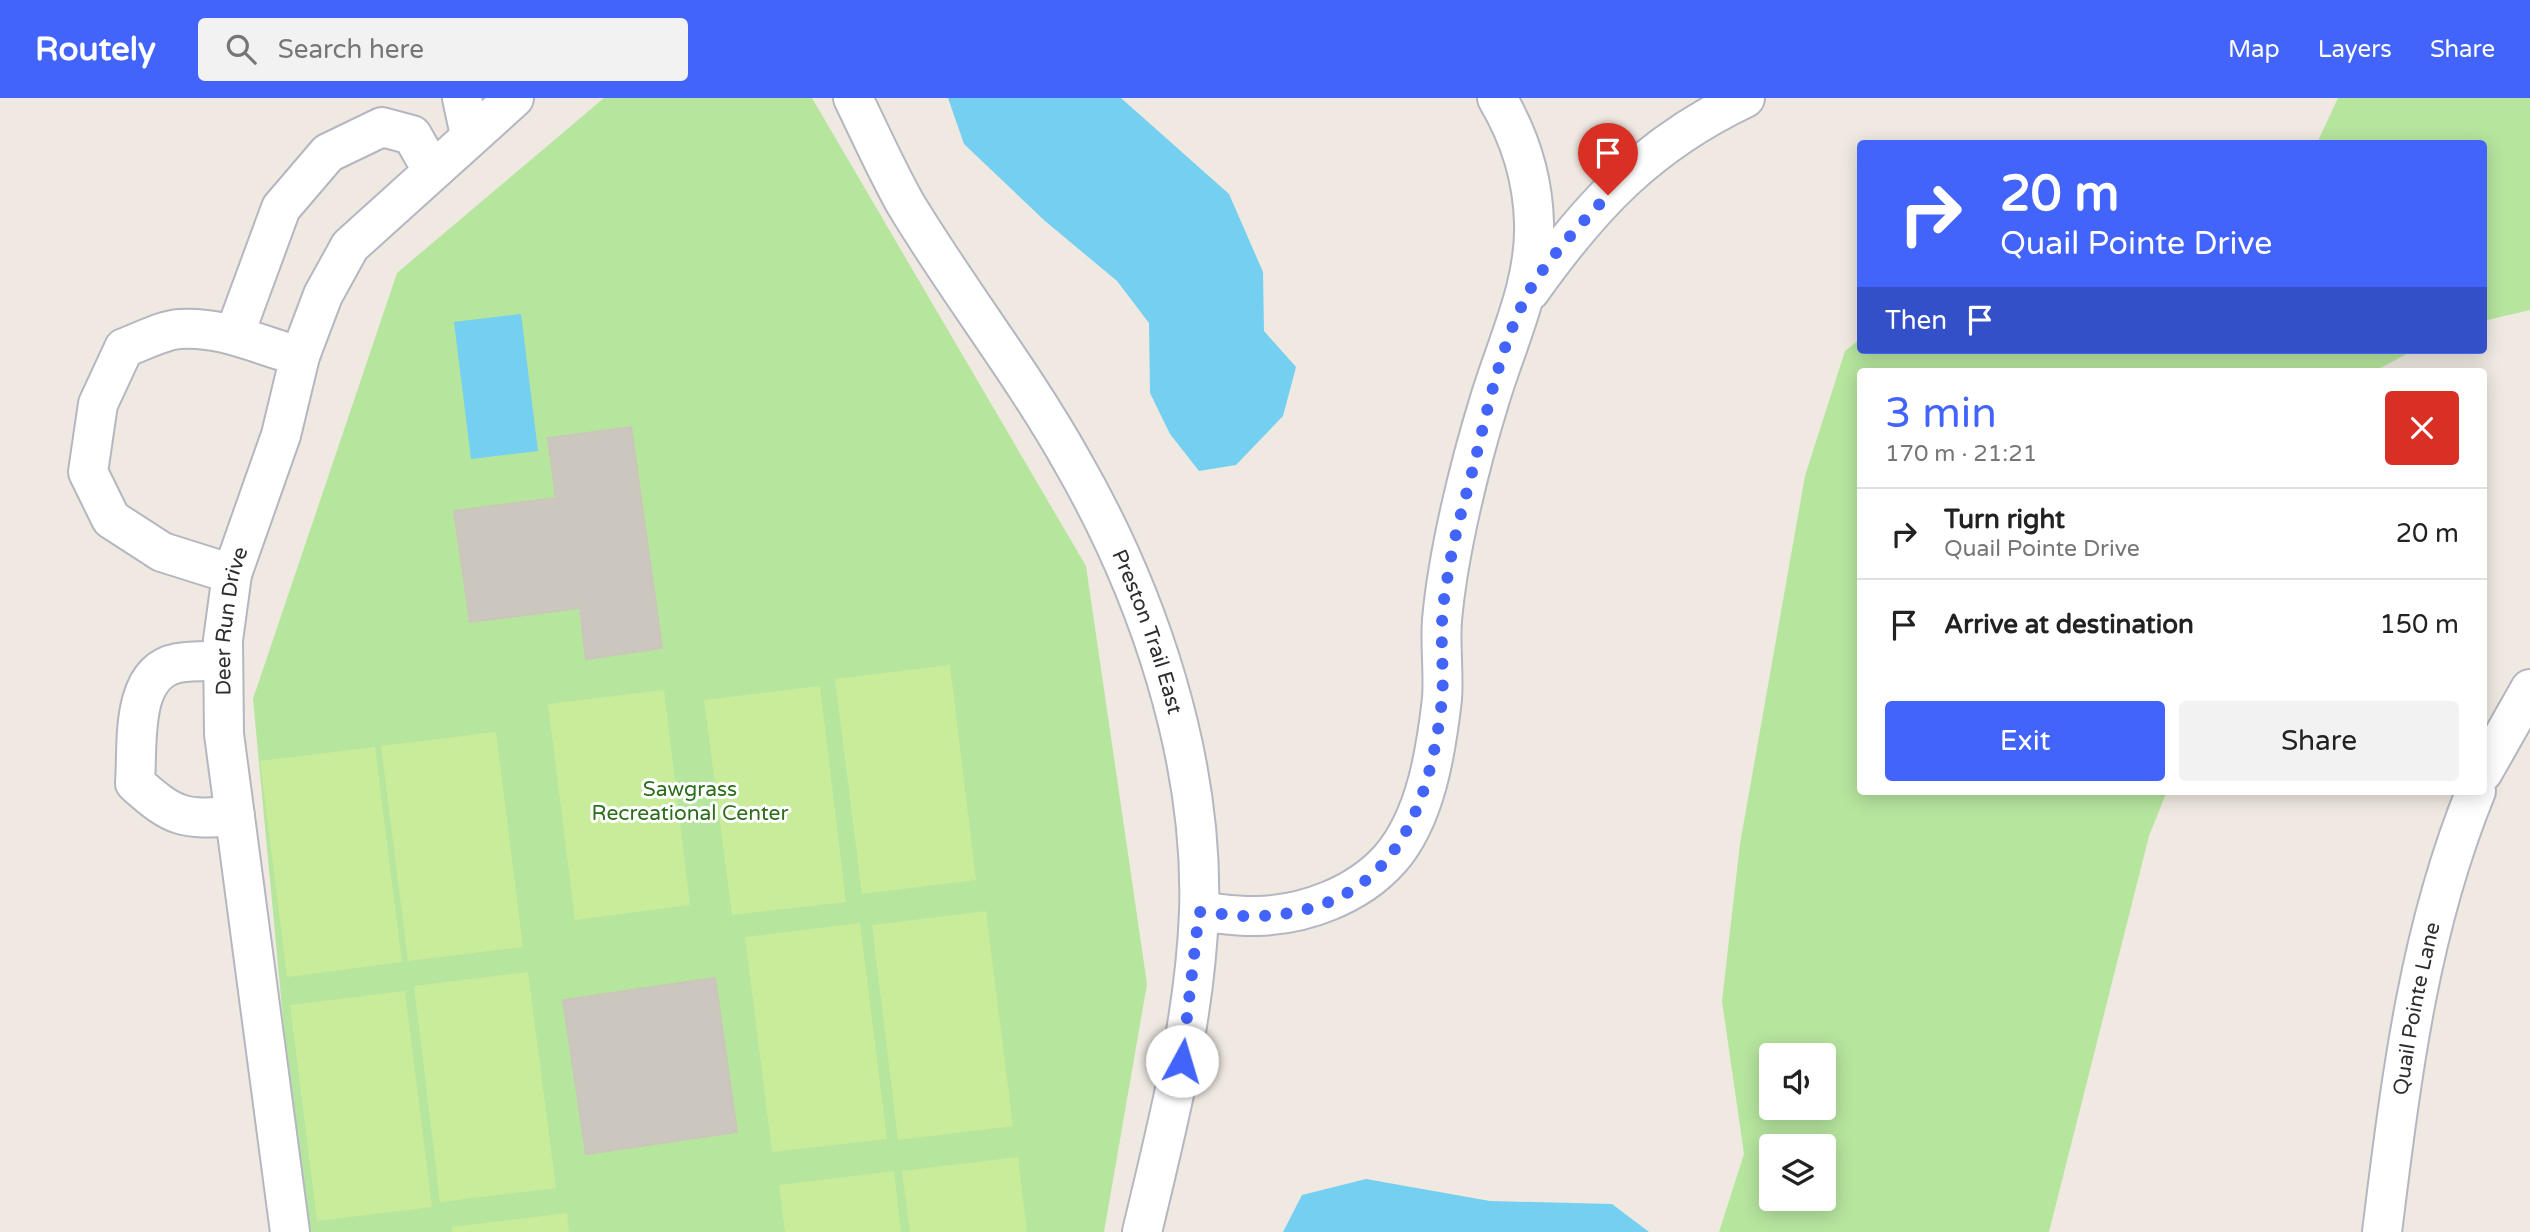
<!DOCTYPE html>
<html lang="en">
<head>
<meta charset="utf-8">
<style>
  :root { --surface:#fff; --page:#f2f2f2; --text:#222; --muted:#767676; --line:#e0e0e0; --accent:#4264fb }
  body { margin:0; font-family:"Varela Round",sans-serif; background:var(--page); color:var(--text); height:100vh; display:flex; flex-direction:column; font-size:26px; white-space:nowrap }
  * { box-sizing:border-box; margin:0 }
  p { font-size:23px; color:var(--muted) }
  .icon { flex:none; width:38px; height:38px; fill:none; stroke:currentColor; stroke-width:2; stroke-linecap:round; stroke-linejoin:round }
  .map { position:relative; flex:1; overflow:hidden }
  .sheet { position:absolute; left:1857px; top:270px; width:630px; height:427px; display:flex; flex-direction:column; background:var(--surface); border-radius:7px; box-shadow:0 4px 18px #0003 }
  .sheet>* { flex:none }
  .top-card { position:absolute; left:1857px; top:42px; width:630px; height:214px; border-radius:7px; box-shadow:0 4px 18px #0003; background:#4264fb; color:#fff; overflow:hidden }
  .buttons { position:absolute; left:1759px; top:945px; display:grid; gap:14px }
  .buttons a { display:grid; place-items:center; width:77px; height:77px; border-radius:7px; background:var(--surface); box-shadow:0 4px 18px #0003; font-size:35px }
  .pin { position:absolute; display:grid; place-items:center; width:60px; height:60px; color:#fff; margin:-72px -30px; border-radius:50% 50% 50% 0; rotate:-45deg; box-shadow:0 0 7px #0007 }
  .pin .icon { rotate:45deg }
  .me { position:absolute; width:77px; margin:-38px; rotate:6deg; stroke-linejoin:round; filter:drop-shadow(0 0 5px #0008) }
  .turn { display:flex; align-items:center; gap:24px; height:147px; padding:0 28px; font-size:32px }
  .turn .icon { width:91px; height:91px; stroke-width:2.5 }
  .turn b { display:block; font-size:49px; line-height:60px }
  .then { display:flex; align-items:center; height:66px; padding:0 28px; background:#0003; gap:14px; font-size:26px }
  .round { display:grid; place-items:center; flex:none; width:74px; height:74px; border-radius:7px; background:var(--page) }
  .summary { display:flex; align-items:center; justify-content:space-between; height:119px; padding:0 28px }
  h1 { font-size:42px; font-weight:600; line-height:52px; color:var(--accent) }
  .primary-button { display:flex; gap:14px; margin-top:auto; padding:14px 28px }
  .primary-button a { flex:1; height:80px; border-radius:7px; background:var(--accent); color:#fff; font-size:28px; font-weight:600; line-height:80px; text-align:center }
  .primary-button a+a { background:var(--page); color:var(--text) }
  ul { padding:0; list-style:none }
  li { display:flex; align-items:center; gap:21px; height:91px; padding:0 28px; border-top:2px solid var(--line) }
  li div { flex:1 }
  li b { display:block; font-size:26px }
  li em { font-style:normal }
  header { display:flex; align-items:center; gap:42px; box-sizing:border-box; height:98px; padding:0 35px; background:var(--accent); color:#fff }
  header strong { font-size:33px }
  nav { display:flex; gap:38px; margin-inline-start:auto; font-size:24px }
  .search { width:490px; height:63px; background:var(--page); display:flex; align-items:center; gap:18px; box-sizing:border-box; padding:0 24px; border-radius:7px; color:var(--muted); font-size:26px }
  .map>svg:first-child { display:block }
  .green { fill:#b6e59e; fill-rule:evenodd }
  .pitch { fill:#c9ec9a }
  .water { fill:#75cff0 }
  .building { fill:#cbc7bf; stroke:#cbc5ba; stroke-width:2 }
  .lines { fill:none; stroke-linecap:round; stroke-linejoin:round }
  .minor-casing { stroke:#b4b7c1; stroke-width:42 }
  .minor { stroke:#fff; stroke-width:38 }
  .route { stroke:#4264fb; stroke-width:12; stroke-dasharray:0 21.6 }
  .labels { text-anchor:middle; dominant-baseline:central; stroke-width:6; stroke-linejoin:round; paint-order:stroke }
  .street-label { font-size:21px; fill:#2e2e2e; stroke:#fff }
  .park-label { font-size:21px; fill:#2c6e1b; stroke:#fff }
</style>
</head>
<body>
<header>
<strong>Routely</strong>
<div class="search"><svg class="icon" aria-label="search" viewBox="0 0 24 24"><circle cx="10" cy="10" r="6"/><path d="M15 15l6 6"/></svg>Search here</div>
<nav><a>Map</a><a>Layers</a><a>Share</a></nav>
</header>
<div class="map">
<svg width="2530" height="1134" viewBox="0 0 2530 1134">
  <rect width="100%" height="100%" fill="#efe9e1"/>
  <!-- green -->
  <g class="green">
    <polygon points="604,0 812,0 1086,468 1147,886 1104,1134 303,1134 253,601 397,175"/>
    <polygon points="2338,0 2530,0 2530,212 2483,223 2483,46 2317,45"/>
    <path d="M1860,241V252H2414L2375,273H1860V693H2167L2149,738L2049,1134H1719L1744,1056L1722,903L1740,746L1805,378L1845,253ZM1771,957H1824V1010H1771ZM1771,1048H1824V1101H1771Z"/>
  </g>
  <!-- pitch -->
  <g class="pitch">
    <polygon points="950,567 976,782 862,796 835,581"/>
    <polygon points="820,588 846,804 732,817 704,602"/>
    <polygon points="664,592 690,807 575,822 548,606"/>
    <polygon points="496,634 523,849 408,863 381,648"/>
    <polygon points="375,649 402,864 287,879 260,663"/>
    <polygon points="986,813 1013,1028 898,1042 872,827"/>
    <polygon points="860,825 887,1041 772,1054 745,839"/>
    <polygon points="528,874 556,1090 440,1104 414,888"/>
    <polygon points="405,893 432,1109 317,1123 290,907"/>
    <polygon points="1018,1059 1027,1134 910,1134 902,1073"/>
    <polygon points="894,1073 901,1134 785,1134 779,1087"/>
    <polygon points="567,1115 569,1134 452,1134 452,1129"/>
  </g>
  <!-- water -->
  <g class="water">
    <polygon points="948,0 1121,0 1229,96 1263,174 1264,233 1296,269 1283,318 1236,367 1199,373 1170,336 1150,295 1149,225 1117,183 1045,123 964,46"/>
    <polygon points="521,216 538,353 471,361 454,224"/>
    <polygon points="1366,1081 1490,1103 1612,1106 1649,1134 1283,1134 1302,1097"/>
  </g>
  <!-- building -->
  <g class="building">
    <polygon points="631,329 662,550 586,561 580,510 470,524 454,413 556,400 548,340"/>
    <polygon points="715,880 737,1034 586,1056 563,902"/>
  </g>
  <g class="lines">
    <!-- minor casing -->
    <g class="minor-casing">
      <g id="minor">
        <polyline points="462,0 470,37"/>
        <path id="s1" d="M853,0C870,35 886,71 905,105C958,193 1022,274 1072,363C1148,495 1204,660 1199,814C1195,922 1167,1029 1142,1134"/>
        <path d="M1530,193C1591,107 1648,46 1745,0"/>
        <polyline points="235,235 281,110 328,55 382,29 412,37 432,72"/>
        <path d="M232,476L162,454L111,421L88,374L98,306L124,250C141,244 162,232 180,231C223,228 260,248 300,258"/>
        <path d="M222,563C208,563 192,562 178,565C129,574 138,648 135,685C174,720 183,722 235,718"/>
        <polyline points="2483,674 2530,591"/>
        <path d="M1199,814C1218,815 1238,819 1257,818C1305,817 1358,797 1390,761C1426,720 1436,653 1442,601C1444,575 1440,548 1442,522C1448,455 1469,369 1489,304C1506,246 1536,188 1534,125C1533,80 1520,39 1497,0"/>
        <path id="s2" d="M290,1134L224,636L223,542L232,476L281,337L300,258L323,197L350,148L514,0"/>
        <path id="s3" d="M2382,1134C2401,983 2418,835 2476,693"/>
      </g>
    </g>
    <!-- minor -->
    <use href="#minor" class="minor"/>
  </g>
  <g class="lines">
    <!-- route -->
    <path class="route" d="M1182,963L1199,814C1218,815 1238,819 1257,818C1390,814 1429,717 1442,602C1444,578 1441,552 1442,528C1442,509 1446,489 1449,470C1455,435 1465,401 1474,367C1487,313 1499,255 1523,205C1540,168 1580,127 1608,97"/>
  </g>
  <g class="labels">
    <!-- street labels -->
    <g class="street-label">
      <text stroke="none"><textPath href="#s2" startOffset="616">Deer Run Drive</textPath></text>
      <text stroke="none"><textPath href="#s1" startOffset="612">Preston Trail East</textPath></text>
      <text stroke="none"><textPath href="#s3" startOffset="226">Quail Pointe Lane</textPath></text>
    </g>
    <!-- park labels -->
    <g class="park-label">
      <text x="690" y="691">Sawgrass<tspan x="690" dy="24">Recreational Center</tspan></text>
    </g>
  </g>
</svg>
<div class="buttons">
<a><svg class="icon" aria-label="sound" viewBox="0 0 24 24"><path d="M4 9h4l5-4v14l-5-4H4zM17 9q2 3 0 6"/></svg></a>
<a><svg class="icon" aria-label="layers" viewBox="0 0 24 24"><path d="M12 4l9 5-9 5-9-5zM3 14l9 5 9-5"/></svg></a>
</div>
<div class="pin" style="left:1608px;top:97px;background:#d93025"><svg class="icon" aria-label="arrive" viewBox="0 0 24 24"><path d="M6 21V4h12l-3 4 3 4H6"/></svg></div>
<svg class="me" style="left:1182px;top:963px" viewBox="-20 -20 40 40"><circle r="19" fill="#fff"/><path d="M0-13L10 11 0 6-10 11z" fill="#4264fb"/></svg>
<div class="top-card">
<div class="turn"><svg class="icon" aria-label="right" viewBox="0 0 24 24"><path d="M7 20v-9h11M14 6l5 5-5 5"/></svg><div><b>20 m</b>Quail Pointe Drive</div></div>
<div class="then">Then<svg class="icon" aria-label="arrive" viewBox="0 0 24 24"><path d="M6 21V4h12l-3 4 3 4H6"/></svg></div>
</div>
<section class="sheet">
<div class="summary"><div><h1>3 min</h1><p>170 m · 21:21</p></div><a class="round" style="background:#d93025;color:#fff"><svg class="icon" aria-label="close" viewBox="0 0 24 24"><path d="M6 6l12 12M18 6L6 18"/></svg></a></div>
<ul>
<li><svg class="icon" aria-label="right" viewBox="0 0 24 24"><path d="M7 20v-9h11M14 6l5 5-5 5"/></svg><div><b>Turn right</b><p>Quail Pointe Drive</p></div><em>20 m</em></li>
<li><svg class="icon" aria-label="arrive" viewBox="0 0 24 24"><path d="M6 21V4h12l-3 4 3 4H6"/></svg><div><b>Arrive at destination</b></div><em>150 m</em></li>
</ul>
<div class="primary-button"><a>Exit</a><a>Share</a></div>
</section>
</div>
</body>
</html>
